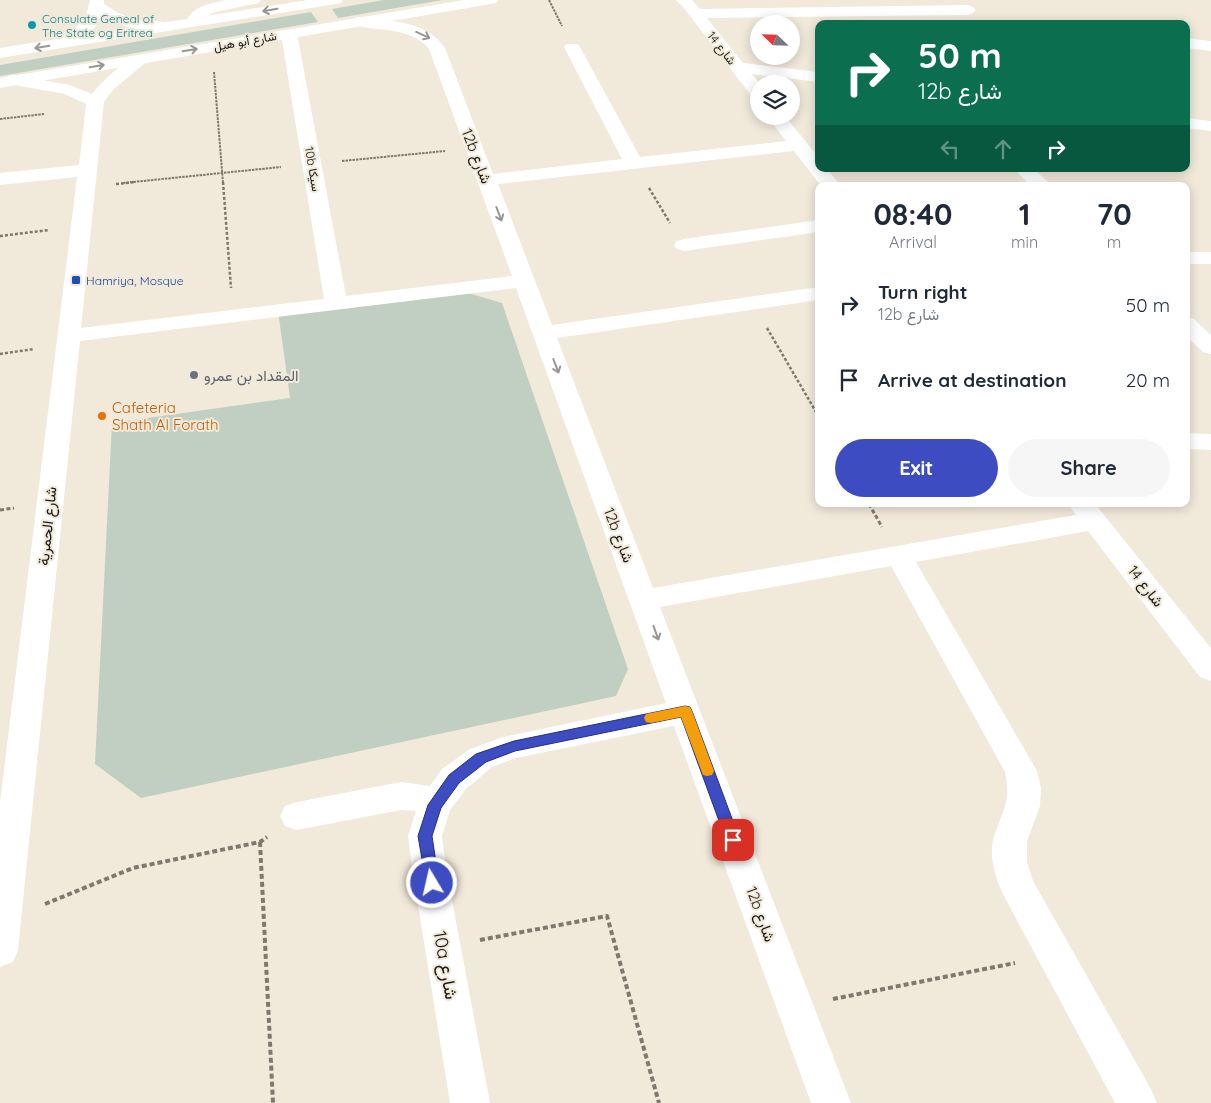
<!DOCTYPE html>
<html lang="en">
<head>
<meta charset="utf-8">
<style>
  :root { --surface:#fff; --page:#f6f6f7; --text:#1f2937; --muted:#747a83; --accent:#3d4cc0 }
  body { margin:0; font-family:Quicksand,Vazirmatn,sans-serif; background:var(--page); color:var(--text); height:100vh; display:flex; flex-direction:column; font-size:19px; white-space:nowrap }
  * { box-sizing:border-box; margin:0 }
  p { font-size:16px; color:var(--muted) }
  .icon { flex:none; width:28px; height:28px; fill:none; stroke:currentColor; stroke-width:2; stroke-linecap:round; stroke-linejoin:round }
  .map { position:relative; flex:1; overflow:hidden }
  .side { position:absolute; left:815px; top:182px; width:375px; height:325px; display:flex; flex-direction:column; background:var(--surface); border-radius:10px; box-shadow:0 2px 12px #0003 }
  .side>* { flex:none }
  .hud { position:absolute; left:815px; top:20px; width:375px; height:152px; border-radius:10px; box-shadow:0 2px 12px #0003; background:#0b6e4f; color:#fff; overflow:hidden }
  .needle { width:32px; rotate:293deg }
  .tools { position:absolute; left:750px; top:15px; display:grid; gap:10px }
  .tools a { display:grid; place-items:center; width:50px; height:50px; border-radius:50%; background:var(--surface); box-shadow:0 2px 12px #0003; font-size:25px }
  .pin { position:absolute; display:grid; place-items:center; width:42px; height:42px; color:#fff; margin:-21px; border-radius:10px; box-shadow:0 2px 8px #0006 }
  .me { position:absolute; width:55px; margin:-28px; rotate:351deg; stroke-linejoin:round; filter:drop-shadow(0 0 4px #0008) }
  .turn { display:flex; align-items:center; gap:18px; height:105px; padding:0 20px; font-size:22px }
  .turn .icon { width:65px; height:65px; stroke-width:2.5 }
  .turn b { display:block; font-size:35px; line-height:42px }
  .lanes { display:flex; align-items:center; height:48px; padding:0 20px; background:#0003; justify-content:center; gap:25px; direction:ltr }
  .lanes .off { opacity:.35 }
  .eta { display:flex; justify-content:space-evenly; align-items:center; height:85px; text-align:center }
  .eta b { font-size:30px; font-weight:700; line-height:35px }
  .primary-button { display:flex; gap:10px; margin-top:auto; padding:10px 20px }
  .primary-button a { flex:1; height:58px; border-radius:30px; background:var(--accent); color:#fff; font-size:20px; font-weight:700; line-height:58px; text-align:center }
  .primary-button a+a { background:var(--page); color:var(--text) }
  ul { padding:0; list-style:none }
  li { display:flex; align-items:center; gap:15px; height:75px; padding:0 20px }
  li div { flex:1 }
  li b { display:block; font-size:19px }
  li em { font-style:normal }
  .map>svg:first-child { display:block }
  .green { fill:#c0cfc1 }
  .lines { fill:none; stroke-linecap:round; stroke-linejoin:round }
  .path-far3 { stroke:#7e796f; stroke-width:2; stroke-dasharray:2.5 1; stroke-linecap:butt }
  .path-far2 { stroke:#7e796f; stroke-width:2.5; stroke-dasharray:3 2; stroke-linecap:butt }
  .path-far1 { stroke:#7e796f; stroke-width:3; stroke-dasharray:4 2.5; stroke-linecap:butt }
  .path { stroke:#7e796f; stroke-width:4; stroke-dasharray:5 3; stroke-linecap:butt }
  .minor { fill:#fff; fill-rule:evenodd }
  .major { fill:#fff; fill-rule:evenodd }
  .oneway { stroke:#989694 }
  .route { fill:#3d4cc0; stroke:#28317d }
  .slow { fill:#f59e0b }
  .culture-dot { fill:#0f9aa8; stroke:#f1e9da; stroke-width:2 }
  .transit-dot { fill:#1a4fb4; stroke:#f1e9da; stroke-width:2 }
  .worship-dot { fill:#6b7280; stroke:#f1e9da; stroke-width:2 }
  .food-dot { fill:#e8710a; stroke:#f1e9da; stroke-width:2 }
  .labels { text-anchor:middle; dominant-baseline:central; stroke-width:4; stroke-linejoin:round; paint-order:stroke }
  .far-culture-label { font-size:12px; fill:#0d838f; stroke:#f1e9da; text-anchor:start }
  .far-street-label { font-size:12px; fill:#191611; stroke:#f1e9da }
  .far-transit-label { font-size:12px; fill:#164399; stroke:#f1e9da; text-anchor:start }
  .street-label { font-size:15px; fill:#191611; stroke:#f1e9da }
  .worship-label { font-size:15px; fill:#5b616d; stroke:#f1e9da; text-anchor:start }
  .food-label { font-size:15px; fill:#c56008; stroke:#f1e9da; text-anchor:start }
  .near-street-label { font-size:18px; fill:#191611; stroke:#f1e9da }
</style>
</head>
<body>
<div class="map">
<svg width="1211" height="1103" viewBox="0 0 1211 1103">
  <rect width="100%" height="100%" fill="#f1e9da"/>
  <!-- green -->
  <g class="green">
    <polygon points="384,0 442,0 338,18 332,9"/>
    <polygon points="311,12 318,22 0,76 0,65"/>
    <polygon points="468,293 502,303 628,669 616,696 141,798 95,764 112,423 290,398 278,311"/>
  </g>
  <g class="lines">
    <!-- path-far3 -->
    <g class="path-far3">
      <polyline points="549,0 562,26"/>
      <polyline points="214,72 223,183"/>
      <polyline points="0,119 44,114"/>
      <polyline points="342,161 445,151"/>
      <polyline points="123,183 281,167"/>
    </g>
    <!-- path-far2 -->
    <g class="path-far2">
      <polyline points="223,182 231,288"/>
      <polyline points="116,184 135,182"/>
      <polyline points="649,188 670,223"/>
      <polyline points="0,236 49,230"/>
      <polyline points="767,328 819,417"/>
      <polyline points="0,354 34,349"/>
    </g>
    <!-- path-far1 -->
    <g class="path-far1">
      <polyline points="869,504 882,527"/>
      <polyline points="0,510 14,508"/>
    </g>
    <!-- path -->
    <g class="path">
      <polyline points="260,842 273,1103"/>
      <polyline points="45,904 133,868 260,842 267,837"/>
      <polyline points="480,940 607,916 659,1103"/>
      <polyline points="833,999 1015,963"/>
    </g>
    <!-- minor -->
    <g class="minor">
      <path d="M90,0H104V4L118,13L133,18L164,22L169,24L172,27L169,30C149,35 120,26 102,16C95,30 76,51 59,46L57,43L59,40L85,20Z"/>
      <path d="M225,0H261L259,3L215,12L203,18L199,26H189L186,23C191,6 209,4 225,0Z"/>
      <polygon points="682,0 692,0 700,9 968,5 973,7 976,10 973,13 968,15 707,18 743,63 819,72 819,82 752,74 760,84 759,99 753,98 680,3"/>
      <path d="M358,17C389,21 426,20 445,48L493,174L622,159L564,47L566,44H578L580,47L640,157L786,141L767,116H785L819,158V169H827L841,186H821L794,151L498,184L552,325L819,287V300L557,338L653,588L1076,515L1068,504H1095L1211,648V681L1200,677L1088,531L916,562L1037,771L1041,788L1040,806L1027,841V862L1033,881L1151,1089L1157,1103H1115L1004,896C996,880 989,858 993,840C1001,812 1012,804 1005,772L891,566L660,607L851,1103H811L674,726L516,758L492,767L466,789L450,810L442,836L446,868L490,1103H450L412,868L408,836L416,811L401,810L297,830L285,826L280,816L285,806L297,802L401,782L430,786L442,769L470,749L503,737L666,703L516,288L80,341L18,950L13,962L0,967V802L77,177L0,185V173L79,165L86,104L65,94L14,85L8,84L6,80L8,76L14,75L70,85L92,94C102,82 131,51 148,56L150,59L114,89L104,102L81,328L324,299L281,34L283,31H295L297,34L346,296L512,276L429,49C411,26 378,32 353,25L350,22L353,19Z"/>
      <polygon points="1186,38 1211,41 1211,51 1186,48"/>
      <polygon points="1186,118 1211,121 1211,131 1186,128"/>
      <polygon points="1014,169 1034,169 1052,186 1031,186"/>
      <polygon points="819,220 819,232 684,251 677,249 674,245 677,241 684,239"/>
      <rect x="1186" y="252" width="25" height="12"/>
      <polygon points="1186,317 1194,319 1211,335 1211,354 1203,352 1186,336"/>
      <polygon points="1186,433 1211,434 1211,450 1186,449"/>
    </g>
    <!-- major -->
    <g class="major">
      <polygon points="308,0 343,0 341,3 336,4 0,58 0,48"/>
      <polygon points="464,0 498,0 496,3 491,4 0,88 0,78"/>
      <path d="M676,0H692L693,2L691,5C685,7 680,6 676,0Z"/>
    </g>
  </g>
  <!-- one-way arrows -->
  <defs><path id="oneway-shaft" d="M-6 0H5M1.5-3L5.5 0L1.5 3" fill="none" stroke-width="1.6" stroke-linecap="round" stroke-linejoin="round" transform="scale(1.25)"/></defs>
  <g class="oneway">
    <use href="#oneway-shaft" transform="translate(270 10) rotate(171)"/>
    <use href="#oneway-shaft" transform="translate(423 35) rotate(25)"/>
    <use href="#oneway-shaft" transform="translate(42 47) rotate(171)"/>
    <use href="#oneway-shaft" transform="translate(190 50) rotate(-10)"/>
    <use href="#oneway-shaft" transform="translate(97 66) rotate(-10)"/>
    <use href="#oneway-shaft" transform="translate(499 214) rotate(69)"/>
    <use href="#oneway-shaft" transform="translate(556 366) rotate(69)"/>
    <use href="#oneway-shaft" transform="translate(656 633) rotate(70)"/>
  </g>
  <!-- route -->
  <polygon class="route" points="685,706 690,707 692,711 740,840 738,845 733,847 728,845 726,840 681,717 515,751 486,762 459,783 441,808 432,836 439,883 437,888 432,890 427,888 418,836 428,805 449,775 476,754 514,741"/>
  <!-- slow -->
  <polygon class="slow" points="685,706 690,707 692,711 714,771 712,775 707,776 703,775 681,717 651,723 646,722 644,718 646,714 651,713"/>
  <!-- markers -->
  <circle class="culture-dot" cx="32" cy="25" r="5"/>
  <rect class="transit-dot" x="71" y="275" width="10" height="10" rx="2.5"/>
  <circle class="worship-dot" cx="194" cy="375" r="5"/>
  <circle class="food-dot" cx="102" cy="416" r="5"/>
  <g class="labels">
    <!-- far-culture labels -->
    <g class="far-culture-label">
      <text x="42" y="18">Consulate Geneal of<tspan x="42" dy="14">The State og Eritrea</tspan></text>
    </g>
    <!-- far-street labels -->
    <g class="far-street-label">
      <text transform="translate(245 41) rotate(-10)">شارع أبو هيل</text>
      <text transform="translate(722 48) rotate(52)">شارع 14</text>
      <text transform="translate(313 169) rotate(80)">10b سيكا</text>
    </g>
    <!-- far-transit labels -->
    <g class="far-transit-label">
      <text x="86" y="280">Hamriya, Mosque</text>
    </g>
    <!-- street labels -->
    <g class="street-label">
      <text transform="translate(477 156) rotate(69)">12b شارع</text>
      <text transform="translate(47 526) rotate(-84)">شارع الحمرية</text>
      <text transform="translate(619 535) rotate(69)">12b شارع</text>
      <text transform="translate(1146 586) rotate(52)">شارع 14</text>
      <text transform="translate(761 914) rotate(70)">12b شارع</text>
    </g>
    <!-- worship labels -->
    <g class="worship-label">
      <text x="204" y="375">المقداد بن عمرو</text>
    </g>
    <!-- food labels -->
    <g class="food-label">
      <text x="112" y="407">Cafeteria<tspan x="112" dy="17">Shath Al Forath</tspan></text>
    </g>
    <!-- near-street labels -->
    <g class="near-street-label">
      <text transform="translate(446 965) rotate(80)">10a شارع</text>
    </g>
  </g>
</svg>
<div class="tools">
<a><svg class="needle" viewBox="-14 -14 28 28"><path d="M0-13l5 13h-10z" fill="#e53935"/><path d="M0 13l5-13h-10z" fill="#747a83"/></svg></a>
<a><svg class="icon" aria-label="layers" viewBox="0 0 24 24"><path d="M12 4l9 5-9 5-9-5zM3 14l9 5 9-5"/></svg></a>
</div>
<div class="pin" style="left:733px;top:840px;background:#d93025"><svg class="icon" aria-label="arrive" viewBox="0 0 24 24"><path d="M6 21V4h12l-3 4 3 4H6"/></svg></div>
<svg class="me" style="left:432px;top:883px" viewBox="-20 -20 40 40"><circle r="17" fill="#3d4cc0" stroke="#fff" stroke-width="3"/><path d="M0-11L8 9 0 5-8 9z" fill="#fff"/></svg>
<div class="hud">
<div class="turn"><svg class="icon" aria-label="right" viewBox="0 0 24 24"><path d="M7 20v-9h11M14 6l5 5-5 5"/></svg><div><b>50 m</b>12b شارع</div></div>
<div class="lanes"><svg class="icon off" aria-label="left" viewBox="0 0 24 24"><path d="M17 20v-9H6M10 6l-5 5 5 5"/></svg><svg class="icon off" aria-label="ahead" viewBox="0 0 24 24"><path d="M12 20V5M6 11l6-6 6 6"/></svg><svg class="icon" aria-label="right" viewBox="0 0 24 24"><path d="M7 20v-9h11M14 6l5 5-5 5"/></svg></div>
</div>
<section class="side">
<div class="eta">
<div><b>08:40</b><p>Arrival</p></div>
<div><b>1</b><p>min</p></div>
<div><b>70</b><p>m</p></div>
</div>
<ul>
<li><svg class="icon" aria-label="right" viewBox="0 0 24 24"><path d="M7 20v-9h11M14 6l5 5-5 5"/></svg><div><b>Turn right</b><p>12b شارع</p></div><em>50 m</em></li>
<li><svg class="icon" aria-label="arrive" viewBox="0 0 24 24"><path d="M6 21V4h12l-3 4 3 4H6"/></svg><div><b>Arrive at destination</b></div><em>20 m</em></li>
</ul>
<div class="primary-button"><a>Exit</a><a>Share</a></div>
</section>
</div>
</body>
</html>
